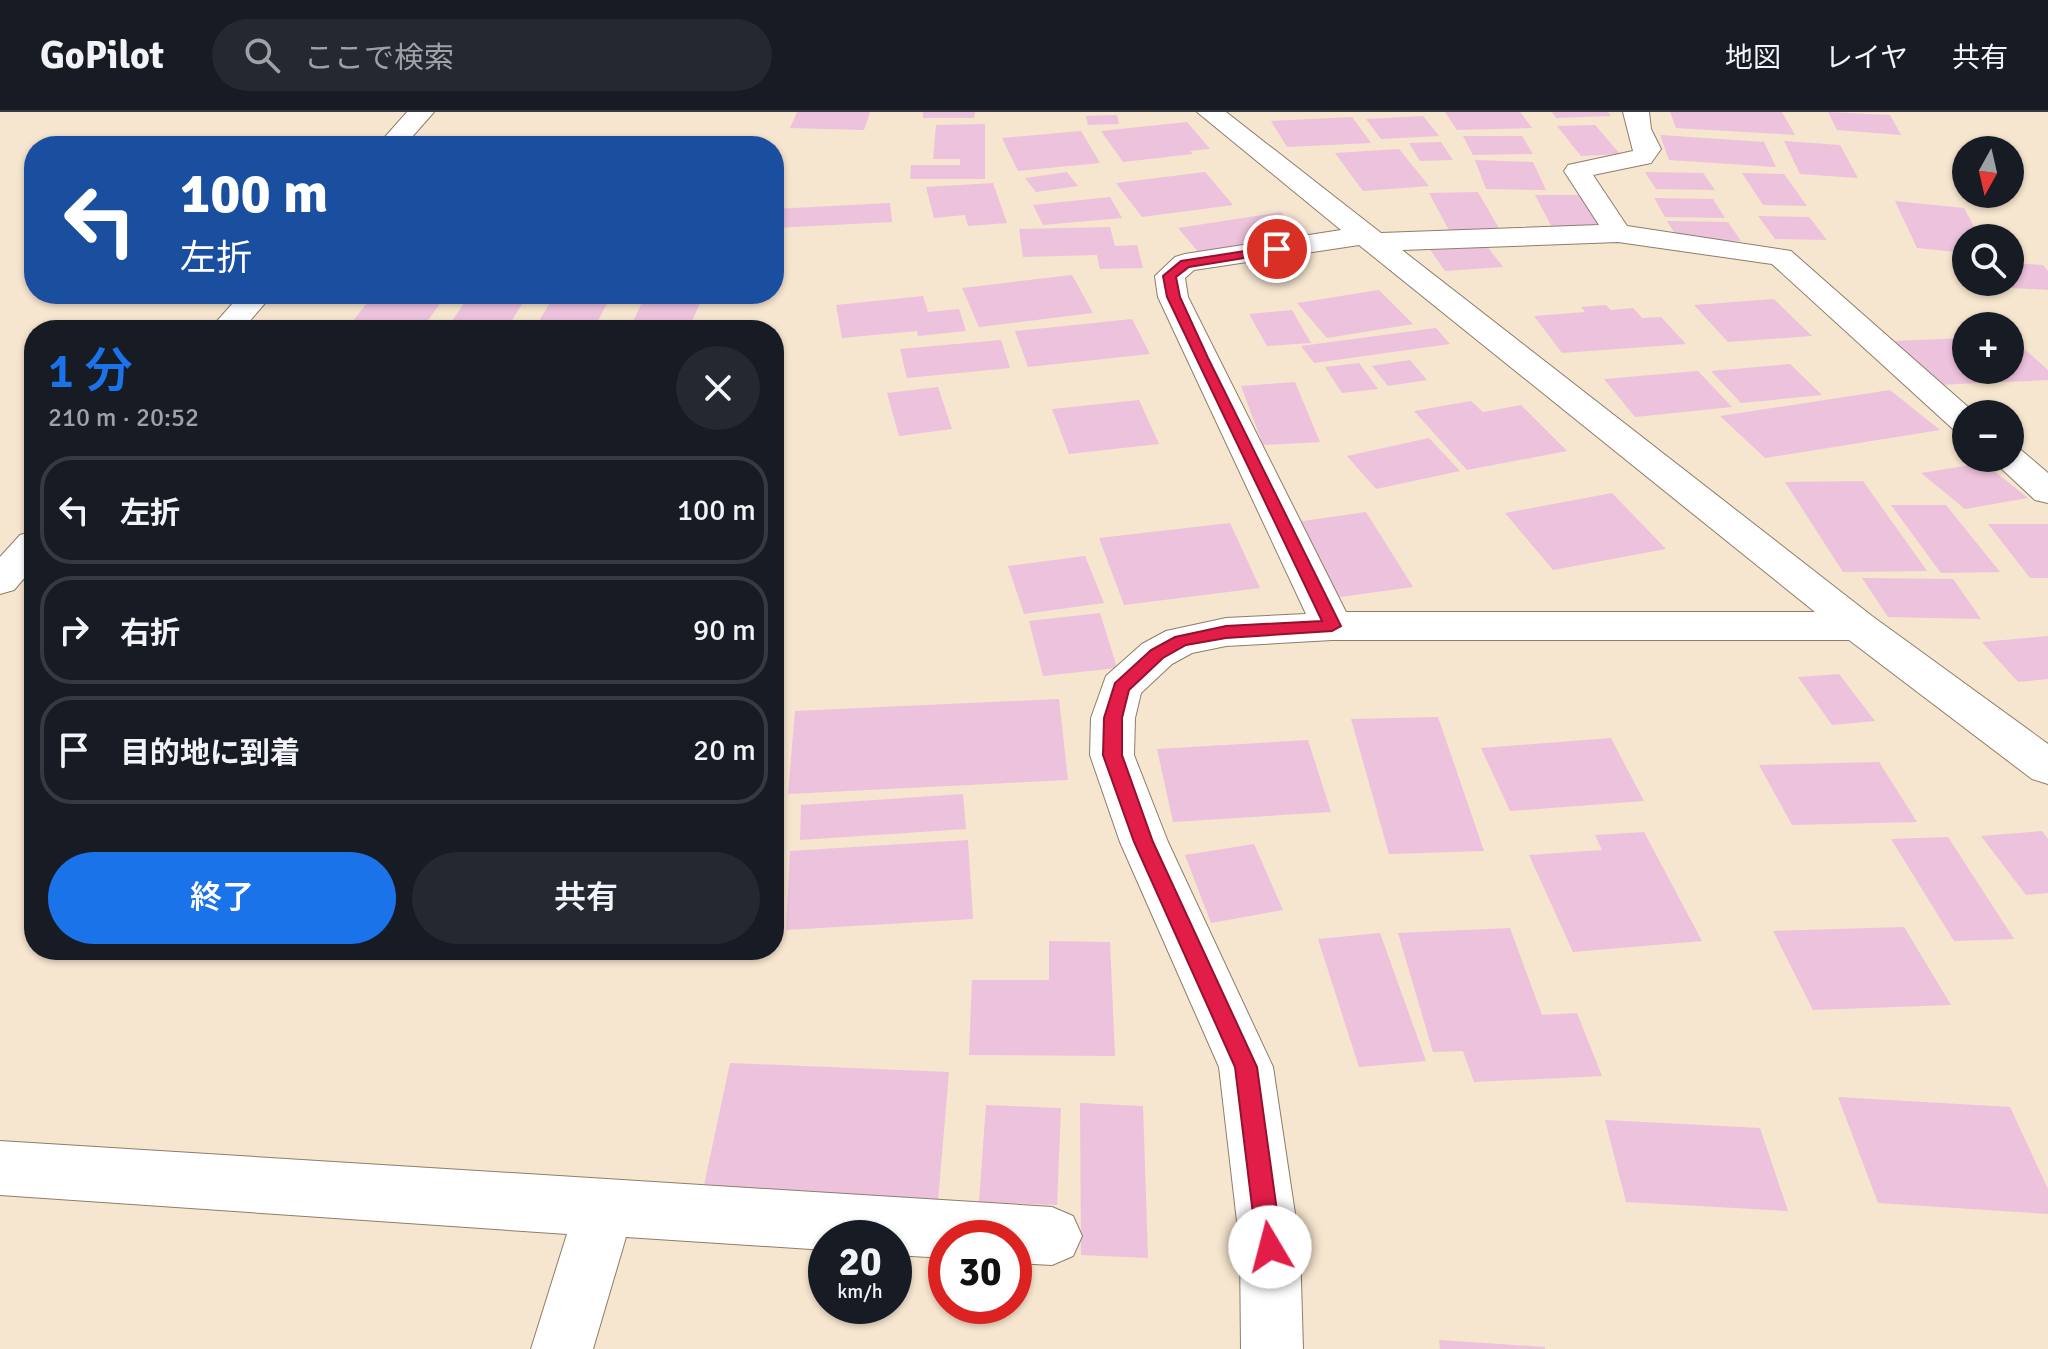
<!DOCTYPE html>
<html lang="ja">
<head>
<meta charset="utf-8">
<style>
  :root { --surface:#171b24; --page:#242831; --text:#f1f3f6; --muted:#9ea1a6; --line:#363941; --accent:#1a73e8 }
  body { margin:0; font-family:Signika,"Noto Sans JP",sans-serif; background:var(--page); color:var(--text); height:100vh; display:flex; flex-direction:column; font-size:30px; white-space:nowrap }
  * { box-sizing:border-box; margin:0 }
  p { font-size:26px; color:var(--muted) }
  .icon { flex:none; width:44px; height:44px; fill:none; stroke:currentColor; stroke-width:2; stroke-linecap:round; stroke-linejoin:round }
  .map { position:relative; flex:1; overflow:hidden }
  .panel { position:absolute; left:24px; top:208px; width:760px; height:640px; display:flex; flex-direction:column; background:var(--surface); border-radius:32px; box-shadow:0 2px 6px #0004 }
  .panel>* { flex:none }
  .guide { position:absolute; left:24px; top:24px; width:760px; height:168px; border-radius:32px; box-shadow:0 2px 6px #0004; background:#1a4fa0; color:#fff; overflow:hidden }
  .needle { width:52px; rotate:188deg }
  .tools { position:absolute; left:1952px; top:24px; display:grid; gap:16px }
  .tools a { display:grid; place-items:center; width:72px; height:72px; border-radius:50%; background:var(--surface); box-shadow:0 2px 6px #0004; font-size:40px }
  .speed { position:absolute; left:808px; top:1108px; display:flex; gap:16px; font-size:40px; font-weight:700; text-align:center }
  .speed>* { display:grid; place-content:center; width:104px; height:104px; border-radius:50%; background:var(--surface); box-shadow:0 2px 6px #0004; line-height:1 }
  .speed small { font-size:20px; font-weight:400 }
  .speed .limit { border:12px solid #d22; background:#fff; color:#111 }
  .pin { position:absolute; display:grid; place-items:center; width:68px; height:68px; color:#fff; margin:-34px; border:4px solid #fff; border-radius:50%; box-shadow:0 2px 8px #0007 }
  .me { position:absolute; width:88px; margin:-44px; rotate:352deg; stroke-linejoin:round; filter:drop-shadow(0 0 6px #0008) }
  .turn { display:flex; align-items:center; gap:28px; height:168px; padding:0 24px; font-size:36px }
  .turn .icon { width:104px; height:104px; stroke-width:2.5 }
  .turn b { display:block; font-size:56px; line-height:68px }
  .round { display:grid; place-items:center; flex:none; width:84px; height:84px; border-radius:42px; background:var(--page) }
  .headline { display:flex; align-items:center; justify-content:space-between; height:136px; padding:0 24px }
  h1 { font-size:48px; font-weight:600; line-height:60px; color:var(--accent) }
  .action { display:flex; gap:16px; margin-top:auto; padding:16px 24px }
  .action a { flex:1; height:92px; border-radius:48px; background:var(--accent); color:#fff; font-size:32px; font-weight:600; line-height:92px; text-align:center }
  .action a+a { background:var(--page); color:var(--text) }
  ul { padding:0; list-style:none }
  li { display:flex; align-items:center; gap:24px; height:108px; margin:0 16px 12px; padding:0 8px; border:4px solid var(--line); border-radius:32px }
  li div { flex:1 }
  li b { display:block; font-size:30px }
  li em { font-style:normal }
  header { display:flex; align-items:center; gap:48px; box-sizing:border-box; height:112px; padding:0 40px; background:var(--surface); border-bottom:2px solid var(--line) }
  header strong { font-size:38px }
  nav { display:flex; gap:44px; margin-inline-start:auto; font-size:28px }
  .search { width:560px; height:72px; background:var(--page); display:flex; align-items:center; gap:20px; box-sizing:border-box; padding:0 28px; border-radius:44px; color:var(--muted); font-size:30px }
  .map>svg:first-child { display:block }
  .building { fill:#edc2dc }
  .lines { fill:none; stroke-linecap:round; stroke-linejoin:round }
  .minor-casing { stroke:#8d7e6a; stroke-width:2 }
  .minor { fill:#fff; fill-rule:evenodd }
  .route { fill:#e11d48; stroke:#92132f; stroke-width:2 }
</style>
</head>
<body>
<header>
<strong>GoPilot</strong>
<div class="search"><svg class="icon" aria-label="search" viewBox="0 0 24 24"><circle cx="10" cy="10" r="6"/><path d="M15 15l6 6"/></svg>ここで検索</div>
<nav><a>地図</a><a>レイヤ</a><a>共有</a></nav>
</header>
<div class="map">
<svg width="2048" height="1237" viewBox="0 0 2048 1237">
  <rect width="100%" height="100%" fill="#f6e5cf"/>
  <!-- building -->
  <g class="building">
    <polygon points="797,0 870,0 864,18 790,16"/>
    <polygon points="923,0 975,0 974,6 923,6"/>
    <polygon points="1445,0 1520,0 1532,16 1457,18"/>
    <polygon points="1552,0 1608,0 1611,4 1556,6"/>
    <polygon points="1670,0 1782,0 1795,23 1676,16"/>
    <polygon points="1828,0 1890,3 1901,23 1837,18"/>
    <polygon points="1117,3 1119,12 1088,13 1086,4"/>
    <polygon points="1423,4 1439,24 1381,27 1366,7"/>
    <polygon points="1352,5 1371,31 1287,35 1271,9"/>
    <polygon points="1187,10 1210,37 1190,39 1193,42 1123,50 1101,19"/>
    <polygon points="985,12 985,67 910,67 911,53 960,53 960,47 933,47 936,13"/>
    <polygon points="1595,13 1620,42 1581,44 1557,14"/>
    <polygon points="1081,19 1100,51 1018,59 1002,26"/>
    <polygon points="1660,23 1764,30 1776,55 1669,48"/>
    <polygon points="1463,24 1522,24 1533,42 1473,43"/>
    <polygon points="1784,29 1840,33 1858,66 1800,62"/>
    <polygon points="1441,30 1453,48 1420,49 1409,31"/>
    <polygon points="1399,37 1429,74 1363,79 1335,41"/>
    <polygon points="1475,48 1533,50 1546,78 1486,77"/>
    <polygon points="1067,60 1078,74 1036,80 1025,66"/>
    <polygon points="1205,60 1233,93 1142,105 1116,71"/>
    <polygon points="1645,60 1703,61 1715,78 1656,77"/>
    <polygon points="1742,61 1784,62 1807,94 1763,93"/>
    <polygon points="993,71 1007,111 968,114 965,103 934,106 926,75"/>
    <polygon points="1478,80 1501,120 1450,120 1429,81"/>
    <polygon points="1535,83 1583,83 1603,118 1553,117"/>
    <polygon points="1110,85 1122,106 1043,113 1033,93"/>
    <polygon points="1654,86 1713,87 1725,106 1665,105"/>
    <polygon points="1895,89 1964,96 1980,126 1966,126 1966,141 1917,136"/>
    <polygon points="890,91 892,110 774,116 774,97"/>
    <polygon points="1281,100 1306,126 1200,142 1178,116"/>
    <polygon points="1758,104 1809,105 1827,128 1775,127"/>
    <polygon points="1667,109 1728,110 1741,129 1679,128"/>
    <polygon points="1110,115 1115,134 1137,133 1143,156 1100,157 1097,143 1023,145 1019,117"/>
    <polygon points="1486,133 1503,155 1445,159 1429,136"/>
    <polygon points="2010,151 2043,153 2048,159 2048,178 1995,175 1991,170 2010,170"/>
    <polygon points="1072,163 1093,201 979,215 962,176"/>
    <polygon points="1379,178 1413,212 1327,226 1297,191"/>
    <polygon points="374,182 447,182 421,218 346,218"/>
    <polygon points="470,182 528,182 506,218 446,218"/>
    <polygon points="555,182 612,182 593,218 534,218"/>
    <polygon points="646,182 704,182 688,218 629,218"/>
    <polygon points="923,184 928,200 959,197 966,219 918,224 917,219 842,226 836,193"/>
    <polygon points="1774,187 1812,224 1728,230 1694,193"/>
    <polygon points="1606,193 1611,198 1633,196 1642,206 1661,205 1686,232 1562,241 1534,204 1585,200 1581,195"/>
    <polygon points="1292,198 1311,231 1267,234 1249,202"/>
    <polygon points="1132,207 1150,242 1028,255 1015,219"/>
    <polygon points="1436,216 1450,232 1314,251 1301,234"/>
    <polygon points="2010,224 2048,258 2048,268 1936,273 1893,229 1966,226 1966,258 2010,258"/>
    <polygon points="1001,228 1010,256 907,266 900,237"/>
    <polygon points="1410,248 1427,268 1388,274 1372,254"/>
    <polygon points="1359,251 1378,277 1342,281 1325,255"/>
    <polygon points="1790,252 1822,283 1741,291 1711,259"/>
    <polygon points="1698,259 1732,295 1635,305 1604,267"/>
    <polygon points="1295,270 1320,330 1263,333 1241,274"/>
    <polygon points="938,275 952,317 899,324 887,281"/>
    <polygon points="1890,278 1940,318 1765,346 1720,304"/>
    <polygon points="1139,288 1159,332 1069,342 1052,297"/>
    <polygon points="1471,289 1483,300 1521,293 1567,339 1467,358 1414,299"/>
    <polygon points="1429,326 1460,359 1376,377 1347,344"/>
    <polygon points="1984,351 2028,386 1965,397 1921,361"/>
    <polygon points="1863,369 1927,459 1843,460 1785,370"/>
    <polygon points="1612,381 1666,437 1553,458 1505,401"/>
    <polygon points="1891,393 1946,393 2000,460 1941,461"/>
    <polygon points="1366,400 1413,475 1340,485 1296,410"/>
    <polygon points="1230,411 1260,476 1124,493 1099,426"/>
    <polygon points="1988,412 2048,412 2048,466 2030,466"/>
    <polygon points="1085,444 1104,491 1024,502 1008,454"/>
    <polygon points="1862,466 1953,467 1981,507 1888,505"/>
    <polygon points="1100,501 1117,556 1043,564 1029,509"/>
    <polygon points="2048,524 2048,567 2018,570 1982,530"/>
    <polygon points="1839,562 1875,609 1832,613 1798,565"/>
    <polygon points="1059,587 1068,668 788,682 795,599"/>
    <polygon points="1438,605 1484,739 1389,742 1351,607"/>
    <polygon points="1611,626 1644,689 1510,699 1481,636"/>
    <polygon points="1308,628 1331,700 1173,710 1157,637"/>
    <polygon points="1879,650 1917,710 1792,713 1759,653"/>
    <polygon points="963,682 966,717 800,728 801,693"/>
    <polygon points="2042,719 2048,727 2048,781 2026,783 1981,724"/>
    <polygon points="1644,720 1702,829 1573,840 1529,743 1602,738 1595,723"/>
    <polygon points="1948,725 2014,827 1954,829 1891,727"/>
    <polygon points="968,728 973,807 786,818 790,739"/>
    <polygon points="1254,732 1283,798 1211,811 1185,743"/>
    <polygon points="1904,815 1951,893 1813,898 1773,819"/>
    <polygon points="1510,816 1542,903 1577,901 1602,964 1474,970 1463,939 1433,940 1398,821"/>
    <polygon points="1380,821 1426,949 1359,955 1318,827"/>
    <polygon points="1049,829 1110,830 1115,944 969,943 972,868 1049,868"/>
    <polygon points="730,951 949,960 938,1088 703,1078"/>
    <polygon points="1838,985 2010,995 2048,1077 2048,1102 1878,1091"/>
    <polygon points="1080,991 1143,994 1148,1146 1081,1143"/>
    <polygon points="986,993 1061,996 1057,1093 979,1090"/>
    <polygon points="1605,1008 1760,1016 1788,1099 1626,1090"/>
    <polygon points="1439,1228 1545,1235 1545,1237 1440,1237"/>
  </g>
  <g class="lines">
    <!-- minor casing -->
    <g class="minor-casing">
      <g id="minor">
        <polygon points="407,0 434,0 404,34 377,34"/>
        <path d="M1197,0H1226L1381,121L1599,113L1564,59L1568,53L1633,39L1623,0H1649L1651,17L1661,37L1651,51L1593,63L1627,114L1791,139L1976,302H1966V321L1954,318L1772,152L1618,130L1402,138L1872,504L2048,632V672L2032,667L1849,528H1332L1226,534L1192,541L1172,552L1141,581L1135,606L1134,643L1168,730L1273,955L1300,1135L1303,1237H1241L1240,1135L1219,955L1120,730L1090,643L1091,606L1106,564L1142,532L1166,519L1226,506L1306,502L1158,185L1155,164L1175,145L1185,142L1341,118ZM1359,133L1815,500H1346L1188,185L1185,166L1194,158Z"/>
        <polygon points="241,182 273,182 242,218 209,218"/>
        <polygon points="2010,336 2021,338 2048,361 2048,391 2035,388 1990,346 2010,346"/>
        <polygon points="34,419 34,455 14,478 0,482 0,445 20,423"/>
        <polygon points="0,1029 1052,1095 1073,1104 1082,1124 1073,1144 1052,1153 1014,1151 1014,1126 946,1126 946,1146 894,1143 894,1126 826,1126 826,1138 626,1125 593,1237 531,1237 567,1122 0,1083"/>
      </g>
    </g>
    <!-- minor -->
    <use href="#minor" class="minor"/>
  </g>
  <!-- route -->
  <polygon class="route" points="1277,134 1281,135 1281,140 1189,155 1176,165 1180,185 1208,246 1341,514 1332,519 1226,526 1186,533 1163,546 1129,578 1122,606 1122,643 1153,730 1257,955 1282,1135 1278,1144 1270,1147 1261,1144 1257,1135 1235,955 1134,730 1103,643 1104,606 1115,571 1151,538 1175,525 1226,514 1322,509 1167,185 1163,164 1181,149"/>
</svg>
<div class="tools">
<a><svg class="needle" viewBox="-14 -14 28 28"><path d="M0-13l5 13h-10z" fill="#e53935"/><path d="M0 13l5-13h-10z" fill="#9ea1a6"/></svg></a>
<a><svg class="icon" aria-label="search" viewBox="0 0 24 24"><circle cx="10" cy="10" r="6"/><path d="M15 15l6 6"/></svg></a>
<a>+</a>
<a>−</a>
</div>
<div class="speed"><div>20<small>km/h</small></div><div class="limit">30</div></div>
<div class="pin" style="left:1277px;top:137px;background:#d93025"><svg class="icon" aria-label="arrive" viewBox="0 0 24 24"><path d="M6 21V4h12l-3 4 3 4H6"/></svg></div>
<svg class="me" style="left:1270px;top:1135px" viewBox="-20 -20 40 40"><circle r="19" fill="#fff"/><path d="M0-13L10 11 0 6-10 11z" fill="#e11d48"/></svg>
<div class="guide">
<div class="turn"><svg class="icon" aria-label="left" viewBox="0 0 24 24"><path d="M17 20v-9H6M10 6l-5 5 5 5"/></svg><div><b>100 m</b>左折</div></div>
</div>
<section class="panel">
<div class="headline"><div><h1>1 分</h1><p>210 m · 20:52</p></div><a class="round"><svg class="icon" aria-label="close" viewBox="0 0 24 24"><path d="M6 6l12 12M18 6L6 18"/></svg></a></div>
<ul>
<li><svg class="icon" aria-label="left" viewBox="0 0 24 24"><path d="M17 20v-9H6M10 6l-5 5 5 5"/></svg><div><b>左折</b></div><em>100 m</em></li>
<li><svg class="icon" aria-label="right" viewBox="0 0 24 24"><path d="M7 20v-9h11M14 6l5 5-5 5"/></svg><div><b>右折</b></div><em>90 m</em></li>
<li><svg class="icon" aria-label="arrive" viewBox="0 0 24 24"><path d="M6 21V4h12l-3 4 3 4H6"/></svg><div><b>目的地に到着</b></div><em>20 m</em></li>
</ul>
<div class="action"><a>終了</a><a>共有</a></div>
</section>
</div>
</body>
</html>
